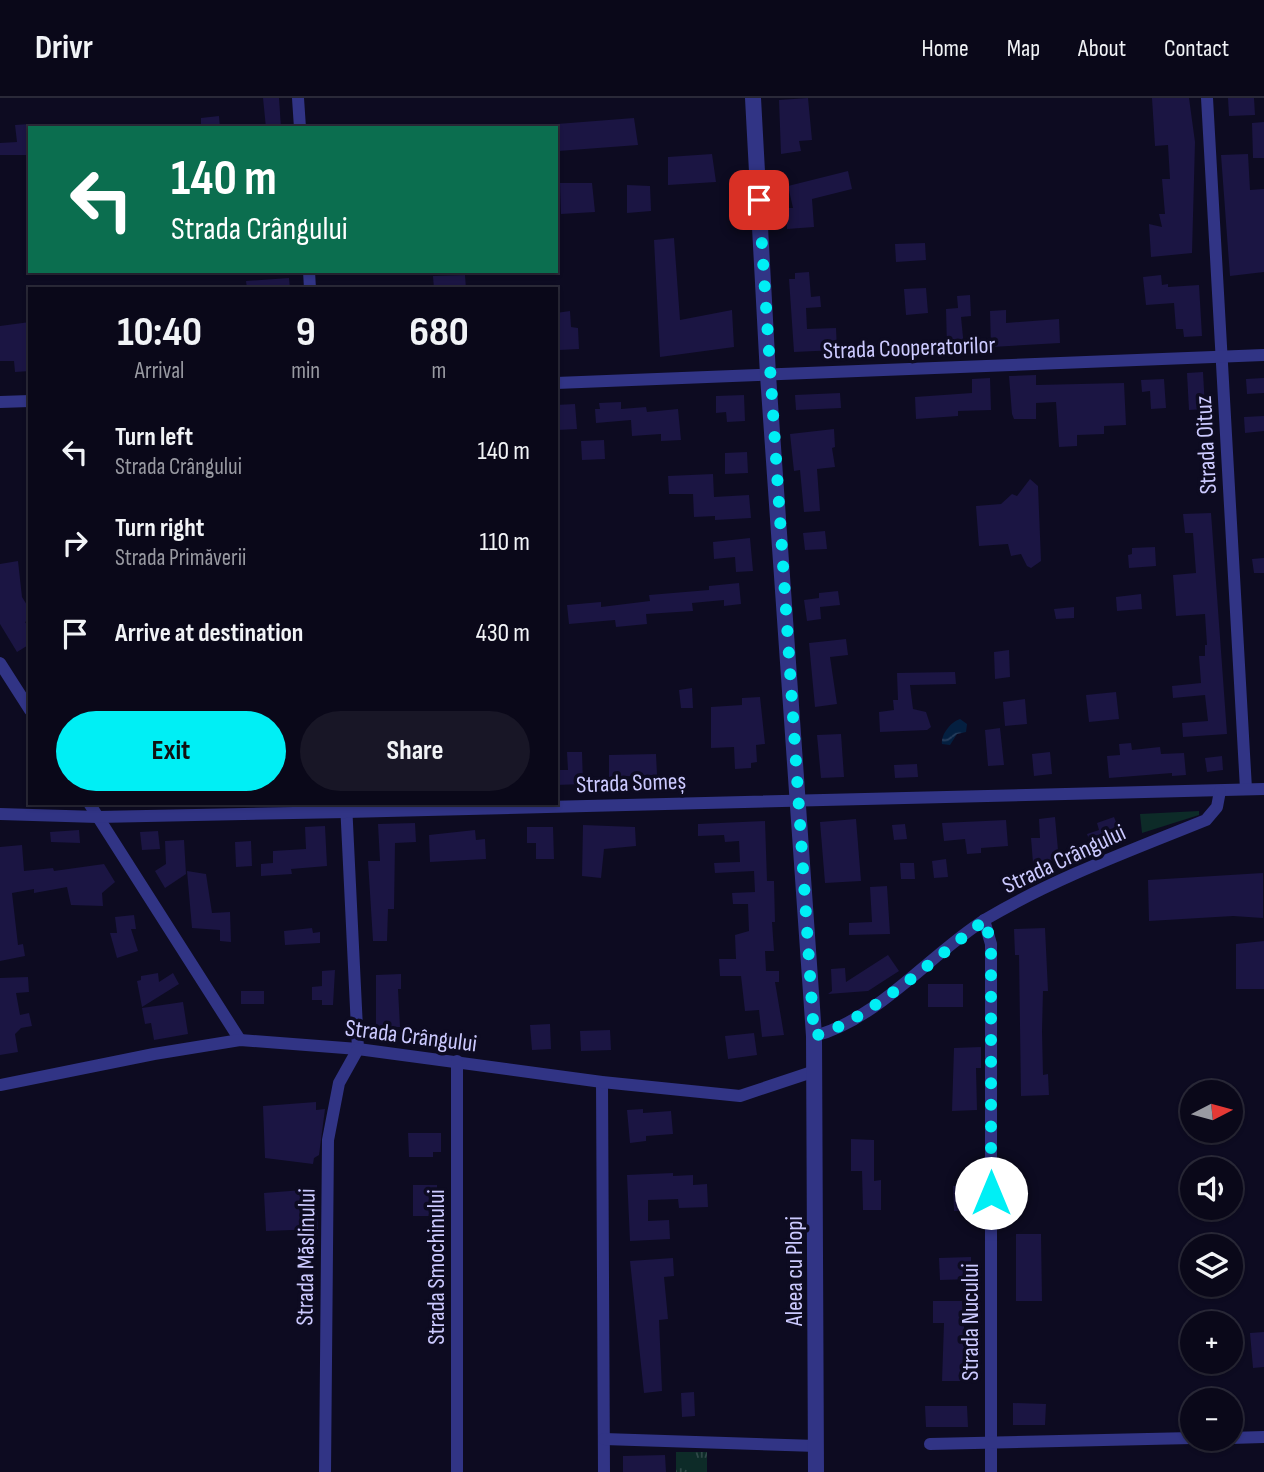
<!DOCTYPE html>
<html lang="en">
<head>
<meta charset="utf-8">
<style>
  :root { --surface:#0a0819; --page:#181626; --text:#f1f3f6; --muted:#999aa2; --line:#2a2938; --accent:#00eff5 }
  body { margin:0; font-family:"Sofia Sans Condensed",sans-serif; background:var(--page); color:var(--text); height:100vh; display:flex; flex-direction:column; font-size:26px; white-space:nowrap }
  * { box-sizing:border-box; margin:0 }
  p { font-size:23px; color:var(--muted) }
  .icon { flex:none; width:38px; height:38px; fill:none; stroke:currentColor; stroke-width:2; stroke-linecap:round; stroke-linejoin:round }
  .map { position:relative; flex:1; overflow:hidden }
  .sheet { position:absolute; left:28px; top:189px; width:530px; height:518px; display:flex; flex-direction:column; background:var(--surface); border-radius:0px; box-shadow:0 2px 5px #0004,0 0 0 2px var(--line) }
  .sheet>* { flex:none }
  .top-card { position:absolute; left:28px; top:28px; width:530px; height:147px; border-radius:0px; box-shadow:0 2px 5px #0004,0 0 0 2px var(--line); background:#0b6e4f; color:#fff; overflow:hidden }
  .needle { width:46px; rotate:84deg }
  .fabs { position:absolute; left:1180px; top:982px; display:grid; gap:14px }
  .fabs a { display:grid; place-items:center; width:63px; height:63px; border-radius:50%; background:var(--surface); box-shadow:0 2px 5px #0004,0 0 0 2px var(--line); font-size:35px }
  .pin { position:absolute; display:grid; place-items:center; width:60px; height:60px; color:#fff; margin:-30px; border-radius:14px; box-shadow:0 4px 10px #0006 }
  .me { position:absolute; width:77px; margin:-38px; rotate:0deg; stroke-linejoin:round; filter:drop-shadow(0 0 5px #0008) }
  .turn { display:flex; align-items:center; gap:24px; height:147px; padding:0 28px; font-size:32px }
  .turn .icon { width:91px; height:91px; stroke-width:2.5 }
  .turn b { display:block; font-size:49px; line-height:60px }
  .eta { display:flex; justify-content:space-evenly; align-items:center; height:119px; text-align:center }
  .eta b { font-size:42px; font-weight:700; line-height:49px }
  .button { display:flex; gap:14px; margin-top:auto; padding:14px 28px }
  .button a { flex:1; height:80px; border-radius:42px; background:var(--accent); color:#111; font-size:28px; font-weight:700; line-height:80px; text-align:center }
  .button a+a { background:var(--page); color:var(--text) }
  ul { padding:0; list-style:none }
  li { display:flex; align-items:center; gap:21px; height:91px; padding:0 28px }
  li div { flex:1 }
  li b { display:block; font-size:26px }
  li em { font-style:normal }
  header { display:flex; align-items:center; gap:42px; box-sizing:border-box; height:98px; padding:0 35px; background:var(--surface); border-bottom:2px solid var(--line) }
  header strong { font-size:33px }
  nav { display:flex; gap:38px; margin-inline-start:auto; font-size:24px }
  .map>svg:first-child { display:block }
  .grass { fill:url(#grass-tufts) }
  .park { fill:#0d2b28 }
  .water { fill:url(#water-waves) }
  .building { fill:#1b1543 }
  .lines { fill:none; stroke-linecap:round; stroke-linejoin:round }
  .minor { stroke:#313485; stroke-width:12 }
  .tertiary { stroke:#313485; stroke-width:16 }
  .route { stroke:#00eff5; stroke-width:12; stroke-dasharray:0 21.6 }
  .labels { text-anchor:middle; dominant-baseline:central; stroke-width:7; stroke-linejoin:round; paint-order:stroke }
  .street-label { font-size:24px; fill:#cccaff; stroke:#0d0b21 }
</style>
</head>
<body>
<header>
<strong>Drivr</strong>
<nav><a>Home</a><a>Map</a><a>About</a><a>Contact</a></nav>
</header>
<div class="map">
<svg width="1264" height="1374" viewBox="0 0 1264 1374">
  <defs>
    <pattern id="grass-tufts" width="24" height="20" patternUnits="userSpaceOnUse" patternTransform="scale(1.75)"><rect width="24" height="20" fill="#0d2b28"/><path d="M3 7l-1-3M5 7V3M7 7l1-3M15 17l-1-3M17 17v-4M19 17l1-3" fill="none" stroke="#2f4848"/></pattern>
    <pattern id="water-waves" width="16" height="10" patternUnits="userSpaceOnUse" patternTransform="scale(1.75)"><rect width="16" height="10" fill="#041f40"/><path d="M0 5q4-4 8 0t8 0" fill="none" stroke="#273e5d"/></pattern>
  </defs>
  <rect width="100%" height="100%" fill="#0d0b21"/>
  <!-- grass -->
  <rect class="grass" x="676" y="1354" width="31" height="20"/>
  <!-- park -->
  <polygon class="park" points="1199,713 1199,717 1142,735 1140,716"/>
  <!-- water -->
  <path class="water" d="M960,621L967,626L966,634L957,636L950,647L942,646C941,636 951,624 960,621Z"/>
  <!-- building -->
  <g class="building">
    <polygon points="263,0 279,0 281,30 266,30"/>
    <polygon points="808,0 812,42 799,43 801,53 781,56 779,2"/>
    <polygon points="1152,0 1189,0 1195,44 1192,155 1151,159 1149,126 1162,129 1159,116 1165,116 1162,81 1170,81 1168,47 1155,48"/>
    <polygon points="1228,0 1254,0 1255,17 1229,18"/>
    <polygon points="219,18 220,30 201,30 201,20"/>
    <polygon points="634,20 638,47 558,53 557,26"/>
    <polygon points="1264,24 1264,60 1253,60 1252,25"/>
    <polygon points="30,26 30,57 0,57 0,45 17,44 15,27"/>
    <polygon points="712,56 716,84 668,87 668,59"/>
    <polygon points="1248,56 1250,92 1264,91 1264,174 1230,178 1221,57"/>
    <polygon points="848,73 852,91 812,101 814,129 787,131 786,110 793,110 788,88"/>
    <polygon points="560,85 592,85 595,114 561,116"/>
    <polygon points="627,87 650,88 651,113 627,115"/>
    <polygon points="674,140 680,222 732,212 734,249 660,259 654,142"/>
    <polygon points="925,145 926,162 896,164 895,146"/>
    <polygon points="809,174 811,199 820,198 821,209 806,210 807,231 836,230 837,252 794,254 789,181 795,181 795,175"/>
    <polygon points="465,177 466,191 434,191 433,178"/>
    <polygon points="1161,177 1162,187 1168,186 1168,189 1199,187 1202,238 1184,239 1183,231 1176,231 1174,205 1146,207 1143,179"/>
    <polygon points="289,180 290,191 247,191 246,183"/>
    <polygon points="926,190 928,215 906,217 904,191"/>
    <polygon points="970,197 971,218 961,219 964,249 947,248 946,211 958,210 957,198"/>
    <polygon points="1006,212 1006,225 1059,221 1060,245 991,249 990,213"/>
    <polygon points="570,213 571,229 578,230 579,251 559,252 556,215"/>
    <polygon points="30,224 30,273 15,274 14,263 0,263 0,228"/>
    <polygon points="1203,274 1205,311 1189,312 1187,275"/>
    <polygon points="1036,277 1036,287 1124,285 1126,327 1104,328 1104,336 1077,337 1077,348 1059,349 1056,304 1036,305 1036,321 1014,321 1012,316 1009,278"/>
    <polygon points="990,280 991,312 958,313 958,318 916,321 915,299 972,295 972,281"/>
    <polygon points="1264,280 1264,295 1247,296 1246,281"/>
    <polygon points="1164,281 1166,310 1151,311 1150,293 1142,294 1141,282"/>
    <polygon points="840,295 841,310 796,312 795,297"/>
    <polygon points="744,297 745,323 727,324 726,314 716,315 716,298"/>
    <polygon points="621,304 621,311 646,309 647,314 678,311 681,342 661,343 661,336 632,338 631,322 596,325 595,311 600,311 599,305"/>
    <polygon points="575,306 577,331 557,332 556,307"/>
    <polygon points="1264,318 1264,333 1245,335 1244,319"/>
    <polygon points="834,331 835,349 832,350 835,369 817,371 820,413 804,414 800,372 794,373 790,336"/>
    <polygon points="604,342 605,361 582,362 581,343"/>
    <polygon points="747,354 748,375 725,376 725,355"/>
    <polygon points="713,376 714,399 749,397 751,420 715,422 715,418 694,419 693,396 669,396 668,378"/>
    <polygon points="1030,381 1038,388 1041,463 1031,470 1027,468 1021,456 1011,458 1008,446 979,448 976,408 1001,406 1012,396 1017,398"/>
    <polygon points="1211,415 1227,636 1183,639 1182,625 1208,623 1205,597 1173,600 1172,588 1201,585 1199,558 1205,558 1205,547 1207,547 1205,516 1176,518 1173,477 1196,475 1193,435 1185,435 1183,416"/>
    <polygon points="825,433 827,451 805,452 803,435"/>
    <polygon points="750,440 753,473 736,474 735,459 714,461 713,444"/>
    <polygon points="1155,449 1156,468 1129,470 1128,457 1132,456 1132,450"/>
    <polygon points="1264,460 1264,475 1254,475 1252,461"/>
    <polygon points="18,463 22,499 30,512 30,521 25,524 30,531 30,546 17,554 0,526 0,466"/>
    <polygon points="739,485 741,506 724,508 724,502 692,505 693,513 646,516 647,526 616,529 615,522 569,526 567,507 601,504 601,509 650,503 649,497 709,492 709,488"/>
    <polygon points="838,493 840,507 820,509 821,521 807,523 804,502 819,500 819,495"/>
    <polygon points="1141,496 1142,511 1117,513 1116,499"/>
    <polygon points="1074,509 1074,520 1056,521 1054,511"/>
    <polygon points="846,541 848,557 830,559 837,606 815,609 809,545"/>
    <polygon points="1009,552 1010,579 995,581 994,554"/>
    <polygon points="955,574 956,586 910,587 913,611 926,614 931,629 927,632 880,634 879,614 894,612 893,602 898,602 897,575"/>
    <polygon points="692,590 693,610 681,610 679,592"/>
    <polygon points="1116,594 1119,621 1089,624 1086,597"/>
    <polygon points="760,599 765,646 756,647 757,664 751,665 751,670 735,671 734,649 711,650 711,609 742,607 742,600"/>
    <polygon points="1025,601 1027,626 1005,628 1003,604"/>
    <polygon points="1000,630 1004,667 988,668 985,632"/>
    <polygon points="841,636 844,679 821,680 817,637"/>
    <polygon points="1131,645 1132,652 1160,649 1161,656 1184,655 1186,677 1172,678 1172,675 1109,680 1107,658 1120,657 1119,646"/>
    <polygon points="567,654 582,654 583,686 556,687 556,672 568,672"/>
    <polygon points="1050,654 1052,676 1034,678 1032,656"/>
    <polygon points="656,656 657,677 609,679 609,657"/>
    <polygon points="1222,658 1223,672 1207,674 1205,660"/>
    <polygon points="917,666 918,679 895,680 894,667"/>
    <polygon points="1055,719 1059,763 1033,765 1031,740 1040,740 1039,721"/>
    <polygon points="1114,719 1123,742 1093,752 1087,736 1099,732 1097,725"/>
    <polygon points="856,721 861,783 825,785 820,724"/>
    <polygon points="1006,722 1008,748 981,750 981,755 967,756 965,741 944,743 942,725"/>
    <polygon points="765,723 767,783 774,783 775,824 772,824 774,853 765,853 766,873 779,873 779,884 775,884 784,937 762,939 759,912 745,913 741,878 720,878 719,861 736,861 735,837 749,833 748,806 733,806 732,795 755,794 754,773 715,775 714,765 740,764 739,743 725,744 724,737 698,738 698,726"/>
    <polygon points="415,725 416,744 395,745 394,811 388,811 387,843 373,843 368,763 380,763 378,726"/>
    <polygon points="905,726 907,741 894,742 892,727"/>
    <polygon points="583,727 635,729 636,748 604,751 601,780 582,778"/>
    <polygon points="325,728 327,768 291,771 292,776 261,778 261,766 273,765 273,753 306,751 305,729"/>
    <polygon points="527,729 553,729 554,761 536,761 536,745 527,745"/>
    <polygon points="79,732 80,745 51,744 50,734"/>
    <polygon points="475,732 476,742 485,741 486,761 430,764 429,737"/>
    <polygon points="158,733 160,751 142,752 140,734"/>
    <polygon points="184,742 186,776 165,790 155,773 166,766 165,743"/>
    <polygon points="251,743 252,768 236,769 235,744"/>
    <polygon points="22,747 24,773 53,770 54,773 104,766 115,784 102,795 103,808 71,807 67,789 34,795 34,791 12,795 18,847 23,846 25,858 0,863 0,749"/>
    <polygon points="946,761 948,779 934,780 932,763"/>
    <polygon points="900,765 914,765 915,781 901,781"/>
    <polygon points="187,773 206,776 212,815 230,814 231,844 220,843 220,832 192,830"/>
    <polygon points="1263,775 1263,820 1233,818 1149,823 1148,782"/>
    <polygon points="887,788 890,836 849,837 849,825 872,824 870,789"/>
    <polygon points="134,817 136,831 131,831 138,853 117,860 110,835 117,835 115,819"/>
    <polygon points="312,830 313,835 320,834 320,845 285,847 284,833"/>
    <polygon points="1045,830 1048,893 1043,893 1042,933 1043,977 1048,976 1049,997 1021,998 1019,857 1015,857 1014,831"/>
    <polygon points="1264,843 1264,891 1236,891 1236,846"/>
    <polygon points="888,857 899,873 885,882 868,893 828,896 832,893 831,871 845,870 846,884"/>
    <polygon points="335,872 333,907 322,907 322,902 312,902 312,889 322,888 322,873"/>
    <polygon points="158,875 159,884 173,875 179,886 142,909 137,883 141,882 141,878"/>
    <polygon points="401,876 401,891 398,891 400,929 376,930 376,877"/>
    <polygon points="28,879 29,894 16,895 20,917 29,915 32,928 21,930 15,936 18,954 0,957 0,880"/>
    <rect x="928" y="886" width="35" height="23"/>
    <rect x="241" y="893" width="23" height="13"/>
    <polygon points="183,904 188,936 154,942 151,925 145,926 142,910"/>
    <polygon points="550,926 551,951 532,952 530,927"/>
    <polygon points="610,932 611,952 581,953 580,933"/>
    <polygon points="754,935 757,957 728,961 725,938"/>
    <polygon points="981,949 981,970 976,970 977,1012 952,1013 954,950"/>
    <polygon points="316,1004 316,1012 325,1011 319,1057 314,1060 313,1066 265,1060 263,1008"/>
    <polygon points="643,1011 643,1015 671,1013 673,1036 646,1038 646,1043 630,1045 627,1012"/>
    <polygon points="408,1035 441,1035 441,1054 433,1054 433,1059 409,1059"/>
    <polygon points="851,1041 874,1042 874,1083 881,1082 881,1112 863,1112 862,1073 851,1073"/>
    <polygon points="673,1075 673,1078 693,1077 693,1087 707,1086 708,1109 679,1110 678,1101 648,1102 648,1123 669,1122 670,1141 630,1143 627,1077"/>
    <rect x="413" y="1087" width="24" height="31"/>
    <polygon points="953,1088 980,1088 980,1113 954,1113"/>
    <polygon points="316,1091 318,1131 266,1133 264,1095"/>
    <polygon points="1016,1136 1041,1136 1042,1203 1016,1203"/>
    <polygon points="971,1159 971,1181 940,1182 939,1160"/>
    <polygon points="673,1160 674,1178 664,1179 668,1221 659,1222 662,1293 644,1295 630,1163"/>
    <polygon points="933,1203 962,1203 968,1283 942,1283 944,1225 933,1225"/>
    <polygon points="1264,1234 1264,1269 1253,1270 1250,1235"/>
    <polygon points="694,1294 695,1318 682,1319 681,1295"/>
    <polygon points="1013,1305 1046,1306 1045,1327 1013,1327"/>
    <polygon points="925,1308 967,1308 968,1329 926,1329"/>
    <polygon points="665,1357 666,1374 623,1374 623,1358"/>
  </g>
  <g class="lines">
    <!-- minor -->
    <g class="minor">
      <polyline points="298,0 300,30"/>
      <polyline points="1207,0 1246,691"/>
      <polyline points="309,173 310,191"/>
      <polyline points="556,285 1264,257"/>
      <polyline points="0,304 30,303"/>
      <polyline points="0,565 30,612"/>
      <polyline points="89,705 240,942"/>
      <polyline points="346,705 358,951"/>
      <polyline points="0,716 98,719 346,714 1264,691"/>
      <polyline points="984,822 991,846 991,1374"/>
      <path d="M814,938C878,922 931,855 986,821C1055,780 1132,752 1206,722L1217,709L1220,693"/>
      <polyline points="602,984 604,1374"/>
      <polyline points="0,987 154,956 240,942 358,951 602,984 740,998 815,973"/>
      <polyline points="1230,1340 1264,1339"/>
      <polyline points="604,1341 817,1348"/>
      <polyline points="930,1346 1192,1340"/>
      <polyline points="325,1374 328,1042 339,985 358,951"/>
      <polyline points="457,1374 457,963"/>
    </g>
    <!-- tertiary -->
    <polyline class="tertiary" points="753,0 768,277 814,938 816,1374"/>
  </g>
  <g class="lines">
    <!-- route -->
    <path class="route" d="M759,102L814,938C864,926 941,855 985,822L991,846V1095"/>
  </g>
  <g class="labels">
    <!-- street labels -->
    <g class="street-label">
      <text transform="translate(909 250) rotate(-2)">Strada Cooperatorilor</text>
      <text transform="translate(1206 347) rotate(-93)">Strada Oituz</text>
      <text transform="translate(631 685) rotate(-2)">Strada Someș</text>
      <text transform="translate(1064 761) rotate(-25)">Strada Crângului</text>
      <text transform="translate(411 938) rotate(7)">Strada Crângului</text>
      <text transform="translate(306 1159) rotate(-89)">Strada Măslinului</text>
      <text transform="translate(436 1169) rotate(-90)">Strada Smochinului</text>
      <text transform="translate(794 1173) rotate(-90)">Aleea cu Plopi</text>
      <text transform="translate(970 1224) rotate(-90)">Strada Nucului</text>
    </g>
  </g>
</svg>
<div class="fabs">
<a><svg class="needle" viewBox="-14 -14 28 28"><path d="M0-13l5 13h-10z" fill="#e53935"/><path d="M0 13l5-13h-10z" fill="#999aa2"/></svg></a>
<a><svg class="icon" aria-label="sound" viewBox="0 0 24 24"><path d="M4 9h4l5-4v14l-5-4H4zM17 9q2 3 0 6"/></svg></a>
<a><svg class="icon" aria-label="layers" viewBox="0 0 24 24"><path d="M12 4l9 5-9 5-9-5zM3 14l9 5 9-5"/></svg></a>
<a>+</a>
<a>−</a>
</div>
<div class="pin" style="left:759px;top:102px;background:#d93025"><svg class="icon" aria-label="arrive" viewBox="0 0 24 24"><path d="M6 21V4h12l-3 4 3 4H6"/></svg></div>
<svg class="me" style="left:991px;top:1095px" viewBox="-20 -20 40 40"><circle r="19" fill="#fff"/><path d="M0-13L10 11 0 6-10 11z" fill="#00eff5"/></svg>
<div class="top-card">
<div class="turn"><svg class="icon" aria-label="left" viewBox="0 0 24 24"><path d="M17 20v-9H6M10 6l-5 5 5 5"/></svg><div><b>140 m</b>Strada Crângului</div></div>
</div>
<section class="sheet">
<div class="eta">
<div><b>10:40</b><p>Arrival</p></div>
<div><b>9</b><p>min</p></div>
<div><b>680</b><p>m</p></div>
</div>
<ul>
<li><svg class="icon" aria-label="left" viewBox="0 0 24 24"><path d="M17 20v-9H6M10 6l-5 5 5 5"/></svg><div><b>Turn left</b><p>Strada Crângului</p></div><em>140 m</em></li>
<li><svg class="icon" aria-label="right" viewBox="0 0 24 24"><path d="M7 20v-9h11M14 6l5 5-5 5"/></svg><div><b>Turn right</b><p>Strada Primăverii</p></div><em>110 m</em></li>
<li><svg class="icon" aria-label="arrive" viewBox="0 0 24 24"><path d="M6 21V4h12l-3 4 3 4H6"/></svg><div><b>Arrive at destination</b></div><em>430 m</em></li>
</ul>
<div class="button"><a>Exit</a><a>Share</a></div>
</section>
</div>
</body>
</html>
